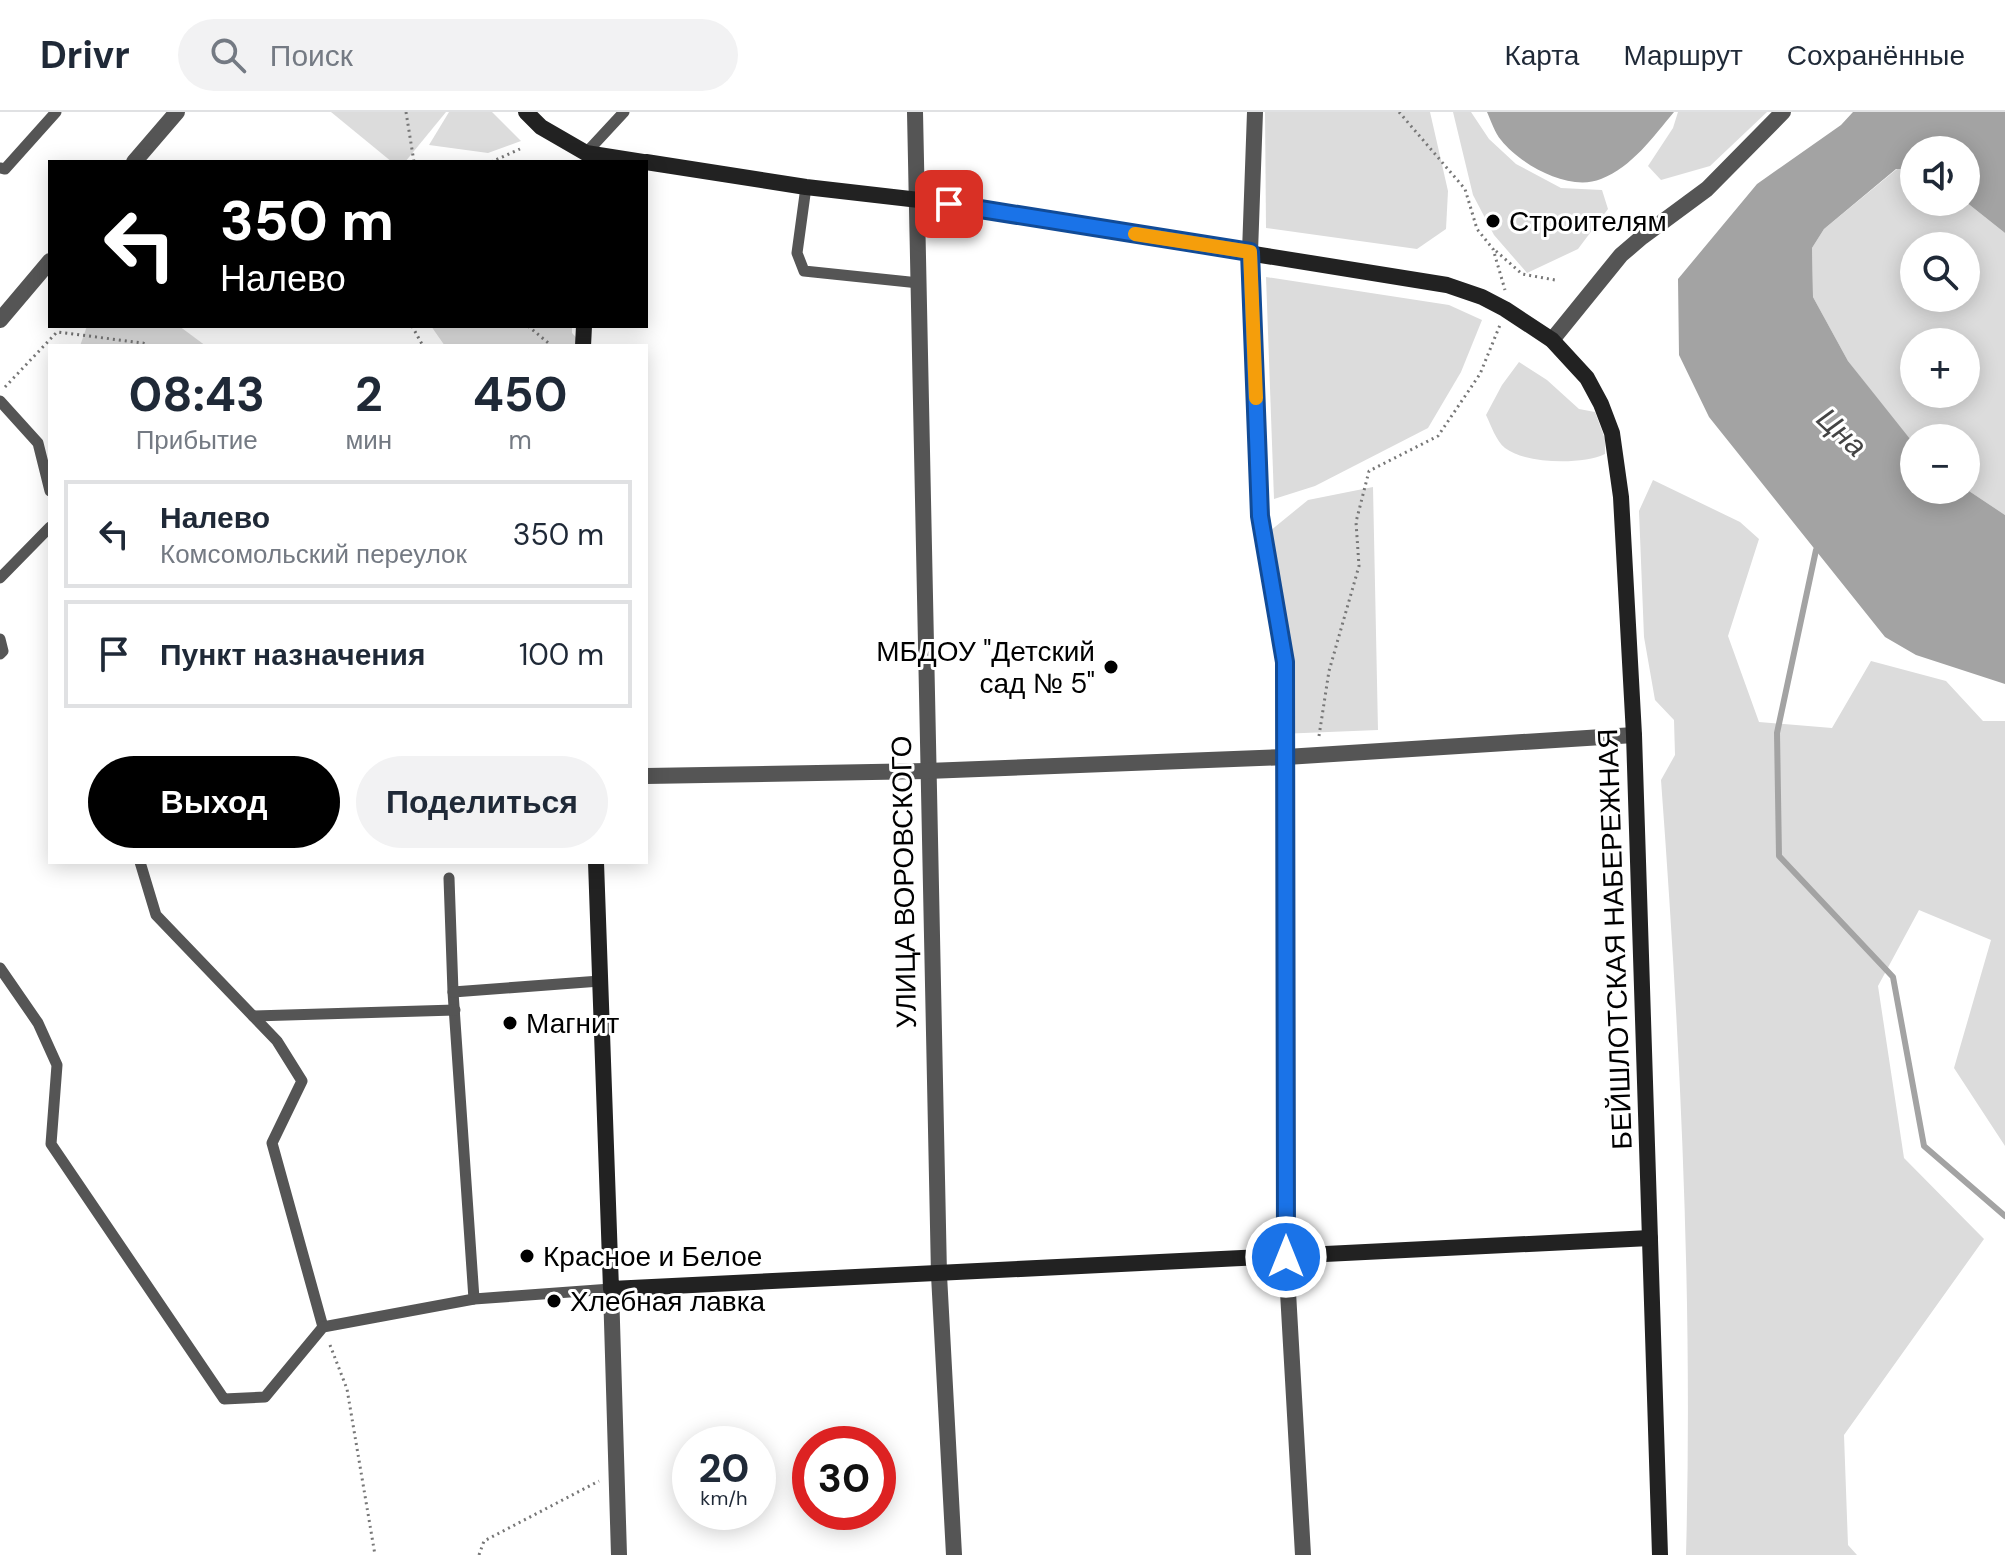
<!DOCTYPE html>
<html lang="ru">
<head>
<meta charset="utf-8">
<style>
  :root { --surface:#fff; --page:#f2f2f3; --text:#1f2937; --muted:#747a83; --line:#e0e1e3; --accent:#000 }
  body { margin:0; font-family:"DM Sans",sans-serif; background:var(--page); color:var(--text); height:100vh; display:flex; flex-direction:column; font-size:30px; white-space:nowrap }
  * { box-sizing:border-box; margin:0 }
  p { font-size:26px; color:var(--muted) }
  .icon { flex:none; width:44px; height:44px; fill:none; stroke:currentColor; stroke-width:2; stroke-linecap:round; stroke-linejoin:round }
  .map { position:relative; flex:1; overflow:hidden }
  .panel { position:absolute; left:48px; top:232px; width:600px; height:520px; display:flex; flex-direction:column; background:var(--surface); border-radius:0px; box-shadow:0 4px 20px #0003 }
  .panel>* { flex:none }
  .top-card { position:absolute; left:48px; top:48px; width:600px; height:168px; border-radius:0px; box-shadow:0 4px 20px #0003; background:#000; color:#fff; overflow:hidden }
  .tools { position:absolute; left:1900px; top:24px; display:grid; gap:16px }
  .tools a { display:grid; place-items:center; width:80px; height:80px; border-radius:50%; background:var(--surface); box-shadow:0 4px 20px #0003; font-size:40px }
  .speed { position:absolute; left:672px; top:1314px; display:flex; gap:16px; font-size:40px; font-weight:700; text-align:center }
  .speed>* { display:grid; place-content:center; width:104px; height:104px; border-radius:50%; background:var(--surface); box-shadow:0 4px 20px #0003; line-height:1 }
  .speed small { font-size:20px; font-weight:400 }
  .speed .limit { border:12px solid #d22; background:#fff; color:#111 }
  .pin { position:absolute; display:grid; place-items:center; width:68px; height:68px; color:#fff; margin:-34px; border-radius:16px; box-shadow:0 4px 12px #0006 }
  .me { position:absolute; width:88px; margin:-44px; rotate:0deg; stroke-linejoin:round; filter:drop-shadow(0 0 6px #0008) }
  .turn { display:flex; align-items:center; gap:28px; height:168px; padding:0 40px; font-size:36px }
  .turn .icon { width:104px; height:104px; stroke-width:2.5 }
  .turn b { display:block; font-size:56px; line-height:68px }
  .eta { display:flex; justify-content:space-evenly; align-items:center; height:136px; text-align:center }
  .eta b { font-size:48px; font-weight:700; line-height:56px }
  .button { display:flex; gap:16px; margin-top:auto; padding:16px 40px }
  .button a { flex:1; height:92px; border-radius:48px; background:var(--accent); color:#fff; font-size:32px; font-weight:700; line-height:92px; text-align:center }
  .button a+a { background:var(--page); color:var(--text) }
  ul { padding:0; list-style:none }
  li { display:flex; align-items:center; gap:24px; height:108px; margin:0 16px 12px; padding:0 24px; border:4px solid var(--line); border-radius:0px }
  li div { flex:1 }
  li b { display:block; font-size:30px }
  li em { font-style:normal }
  header { display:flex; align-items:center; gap:48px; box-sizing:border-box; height:112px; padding:0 40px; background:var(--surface); border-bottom:2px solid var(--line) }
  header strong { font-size:38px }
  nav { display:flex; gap:44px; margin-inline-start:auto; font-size:28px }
  .search { width:560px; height:72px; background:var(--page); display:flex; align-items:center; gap:20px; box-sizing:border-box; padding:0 28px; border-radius:44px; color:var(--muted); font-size:30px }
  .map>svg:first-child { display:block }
  .green { fill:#dcdcdc; fill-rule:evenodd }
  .water { fill:#a3a3a3 }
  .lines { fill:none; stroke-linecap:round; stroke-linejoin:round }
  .stream { stroke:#a3a3a3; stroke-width:6 }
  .path { stroke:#777; stroke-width:3; stroke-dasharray:2 4; stroke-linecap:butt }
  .lane { stroke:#555; stroke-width:11 }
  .street { stroke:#555; stroke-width:16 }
  .secondary { stroke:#222; stroke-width:16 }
  .route-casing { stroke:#114b97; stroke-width:20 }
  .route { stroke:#1a73e8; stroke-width:14 }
  .slow { stroke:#f59e0b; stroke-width:14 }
  .poi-dot { fill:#000; stroke:#fff; stroke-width:3 }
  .labels { text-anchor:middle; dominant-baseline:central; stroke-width:6; stroke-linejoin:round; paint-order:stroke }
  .poi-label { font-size:28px; fill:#000; stroke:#fff; text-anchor:start }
  .street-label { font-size:28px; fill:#000; stroke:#fff }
  .water-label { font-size:30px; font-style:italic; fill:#444; stroke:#fff }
</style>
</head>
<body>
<header>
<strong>Drivr</strong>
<div class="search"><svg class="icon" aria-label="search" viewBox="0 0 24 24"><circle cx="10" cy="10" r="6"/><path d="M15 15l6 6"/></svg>Поиск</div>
<nav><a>Карта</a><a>Маршрут</a><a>Сохранённые</a></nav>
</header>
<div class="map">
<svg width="2005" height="1443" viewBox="0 0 2005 1443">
  <rect width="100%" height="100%" fill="#fff"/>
  <!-- green -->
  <g class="green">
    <polygon points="331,0 446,0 405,50 392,50"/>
    <polygon points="449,0 492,0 521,29 488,41 429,33"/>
    <polygon points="1265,0 1430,0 1448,79 1446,117 1417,137 1266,116"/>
    <polygon points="1453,0 1471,0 1489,27 1516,52 1561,76 1602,78 1608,97 1578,137 1527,161 1494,123 1473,83"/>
    <polygon points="1678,0 1767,0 1710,54 1661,68 1648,54 1673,16"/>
    <path d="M1897,57H1914V90H1966L2005,121V403L1966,377V326H1914V332L1906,324L1848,249L1813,185L1812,136L1824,117ZM1914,134H1966V186H1914ZM1914,230H1966V282H1914Z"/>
    <polygon points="1266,165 1449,193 1482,208 1461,260 1428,316 1315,374 1274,387"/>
    <polygon points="87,214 179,214 206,234 80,234"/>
    <polygon points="431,214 572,214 572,221 584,234 445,234"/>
    <path d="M1519,250L1547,268L1579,297L1595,300L1605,327V342C1582,353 1526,352 1505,336C1496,329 1491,313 1486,303L1502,273Z"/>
    <path d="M1653,368L1740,410L1759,427L1728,524L1759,610L1832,616L1871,549L1946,569L1983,609H2005V1034L1954,956L1991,828L1919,798L1878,874L1904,1046L1984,1127L1844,1323L1848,1433L1857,1443H1686C1693,1184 1680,926 1661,668L1675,643L1674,608L1655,588L1644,525L1639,399Z"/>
    <polygon points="1373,375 1378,618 1279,622 1289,549 1265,423 1308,388"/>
  </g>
  <!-- water -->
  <g class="water">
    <path d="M1487,0H1674C1653,25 1632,55 1601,67C1569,80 1521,53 1501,28C1495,21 1491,9 1487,0Z"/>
    <polygon points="1853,0 2005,0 2005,121 1966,90 1966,38 1914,38 1914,57 1896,57 1824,117 1812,136 1813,185 1848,249 1914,332 1914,378 1966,377 2005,403 2005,572 1916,543 1885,525 1709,305 1679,243 1678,167 1757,72 1841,13"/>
  </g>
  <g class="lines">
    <!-- stream -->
    <polyline class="stream" points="1816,438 1777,621 1779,744 1893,865 1924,1034 2005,1104"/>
    <!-- path -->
    <g class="path">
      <polyline points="406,0 414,50"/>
      <polyline points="1399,0 1465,77 1477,117 1493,137 1505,178"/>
      <polyline points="491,50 520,37"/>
      <polyline points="1496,139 1522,162 1555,168"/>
      <polyline points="412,214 423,234"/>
      <polyline points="528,214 552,234"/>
      <polyline points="5,275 57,220 143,231 148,234"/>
      <polyline points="1319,624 1329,559 1359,454 1356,410 1369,359 1438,324 1480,262 1500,213"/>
      <polyline points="330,1233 347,1277 375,1443"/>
      <polyline points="479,1443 484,1429 599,1369"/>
    </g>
    <!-- lane -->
    <g class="lane">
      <polyline points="586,41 624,0"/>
      <polyline points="0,56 5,57 56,0"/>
      <polyline points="806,75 797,141 804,159 919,171"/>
      <polyline points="0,289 38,331 50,379"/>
      <polyline points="0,466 50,415"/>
      <polyline points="0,527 3,539 0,542"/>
      <polyline points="140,750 156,803 277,929 302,969 272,1031 323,1215"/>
      <polyline points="449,766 453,880 474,1187"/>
      <polyline points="0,856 38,911 57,953 51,1032 224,1287 265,1285 323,1215 474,1187 611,1177"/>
      <polyline points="453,880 600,869"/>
      <polyline points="253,904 455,898"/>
    </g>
    <!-- street -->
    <g class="street">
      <polyline points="915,0 939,1163 954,1443"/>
      <polyline points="1255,0 1250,140 1260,404 1285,550 1286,1145 1303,1443"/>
      <polyline points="134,50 177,0"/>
      <polyline points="0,208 50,149"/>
      <polyline points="1552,228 1621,143 1642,125 1707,77 1783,0"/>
      <polyline points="646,664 927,659 1286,645 1634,623"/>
      <polyline points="611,1177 619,1443"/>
    </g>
    <!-- secondary -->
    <g class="secondary">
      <polyline points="526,0 541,15 586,41 643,50"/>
      <polyline points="646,50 806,75 919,88 1447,173 1482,185 1505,197 1552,228 1587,266 1601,292 1612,321 1621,385 1634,623 1660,1443"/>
      <polyline points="583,234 584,214"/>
      <polyline points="596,750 611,1177 1650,1126"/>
    </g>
  </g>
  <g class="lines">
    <!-- route casing -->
    <g class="route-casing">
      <polyline id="route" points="949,92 1250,140 1260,404 1285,550 1286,1145"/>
    </g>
    <!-- route -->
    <use href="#route" class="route"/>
    <!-- slow -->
    <polyline class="slow" points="1135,122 1250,140 1256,286"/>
  </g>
  <!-- markers -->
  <g class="poi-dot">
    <circle cx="1493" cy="109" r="8"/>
    <circle cx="1111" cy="555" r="8"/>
    <circle cx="510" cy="911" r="8"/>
    <circle cx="527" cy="1144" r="8"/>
    <circle cx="554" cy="1189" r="8"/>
  </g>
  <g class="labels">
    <!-- poi labels -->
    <g class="poi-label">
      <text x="1509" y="109">Строителям</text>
      <text x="1095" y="539" text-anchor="end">МБДОУ "Детский<tspan x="1095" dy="32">сад № 5"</tspan></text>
      <text x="526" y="911">Магнит</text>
      <text x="543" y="1144">Красное и Белое</text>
      <text x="570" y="1189">Хлебная лавка</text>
    </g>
    <!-- street labels -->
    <g class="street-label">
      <text transform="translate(904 770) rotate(-91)">УЛИЦА ВОРОВСКОГО</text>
      <text transform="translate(1615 827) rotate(-92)">БЕЙШЛОТСКАЯ НАБЕРЕЖНАЯ</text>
    </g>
    <!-- water labels -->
    <g class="water-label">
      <text transform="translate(1842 320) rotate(43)">Цна</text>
    </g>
  </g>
</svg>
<div class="tools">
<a><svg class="icon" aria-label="sound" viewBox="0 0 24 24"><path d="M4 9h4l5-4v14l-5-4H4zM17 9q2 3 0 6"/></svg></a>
<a><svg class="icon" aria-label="search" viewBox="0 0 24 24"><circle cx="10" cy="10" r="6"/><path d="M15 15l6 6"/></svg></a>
<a>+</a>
<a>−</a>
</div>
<div class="speed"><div>20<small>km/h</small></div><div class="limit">30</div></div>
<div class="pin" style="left:949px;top:92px;background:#d93025"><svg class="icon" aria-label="arrive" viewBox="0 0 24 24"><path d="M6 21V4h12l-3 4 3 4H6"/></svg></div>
<svg class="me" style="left:1286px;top:1145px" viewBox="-20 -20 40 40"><circle r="17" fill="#1a73e8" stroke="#fff" stroke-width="3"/><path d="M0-11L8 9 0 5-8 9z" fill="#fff"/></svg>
<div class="top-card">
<div class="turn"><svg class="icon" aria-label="left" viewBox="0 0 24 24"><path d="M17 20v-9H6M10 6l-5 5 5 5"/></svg><div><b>350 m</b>Налево</div></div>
</div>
<section class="panel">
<div class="eta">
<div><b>08:43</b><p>Прибытие</p></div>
<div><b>2</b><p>мин</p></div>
<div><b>450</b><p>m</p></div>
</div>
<ul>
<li><svg class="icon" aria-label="left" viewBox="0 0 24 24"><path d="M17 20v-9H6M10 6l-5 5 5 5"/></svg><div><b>Налево</b><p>Комсомольский переулок</p></div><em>350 m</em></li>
<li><svg class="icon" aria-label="arrive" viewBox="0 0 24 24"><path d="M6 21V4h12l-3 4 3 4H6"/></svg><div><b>Пункт назначения</b></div><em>100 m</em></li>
</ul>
<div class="button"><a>Выход</a><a>Поделиться</a></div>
</section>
</div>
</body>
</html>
